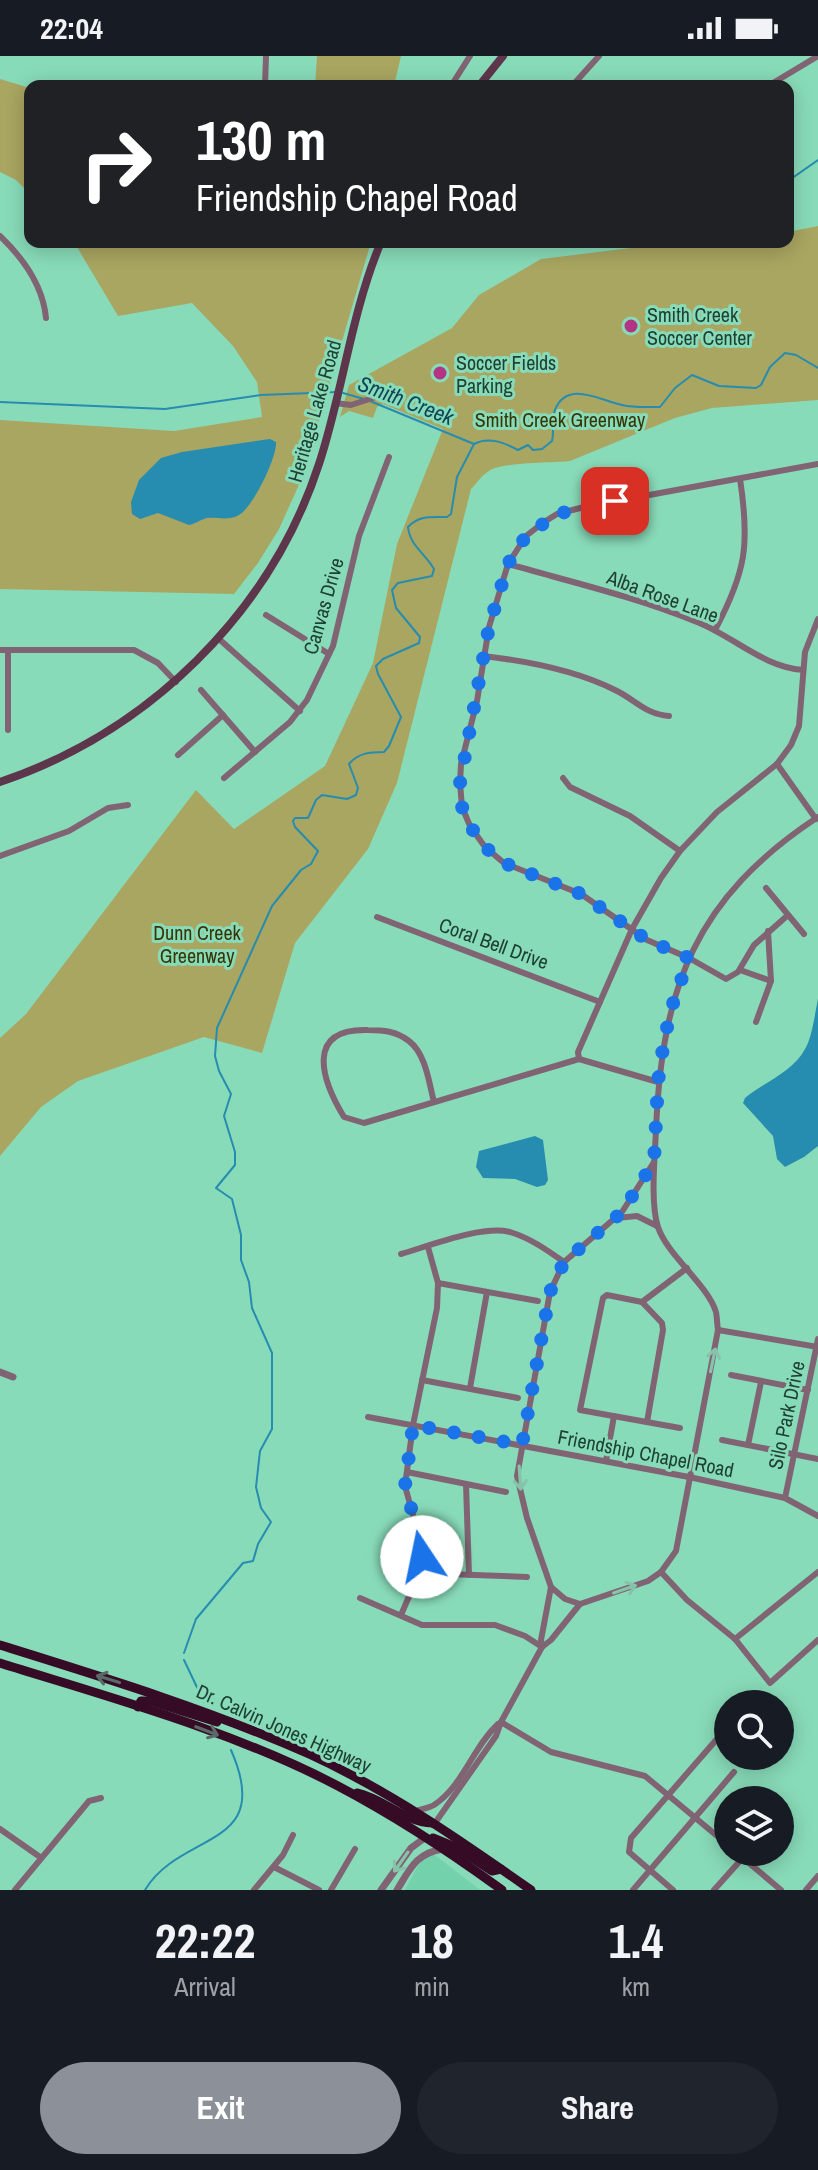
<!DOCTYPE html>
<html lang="en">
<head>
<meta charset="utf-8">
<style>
  :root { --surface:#171b24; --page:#20242c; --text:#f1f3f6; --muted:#9ea1a6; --accent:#8c9099 }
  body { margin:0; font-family:"Archivo Narrow",sans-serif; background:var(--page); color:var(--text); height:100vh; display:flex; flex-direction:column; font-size:30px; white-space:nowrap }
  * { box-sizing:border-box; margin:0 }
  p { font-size:26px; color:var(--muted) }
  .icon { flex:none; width:44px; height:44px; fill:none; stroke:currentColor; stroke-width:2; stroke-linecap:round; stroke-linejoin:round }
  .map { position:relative; height:1834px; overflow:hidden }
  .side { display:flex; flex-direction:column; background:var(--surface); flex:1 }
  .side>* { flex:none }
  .guide { position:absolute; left:24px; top:24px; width:770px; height:168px; border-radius:16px; box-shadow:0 4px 20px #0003; background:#202124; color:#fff; overflow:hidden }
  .buttons { position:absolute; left:714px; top:1634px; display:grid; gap:16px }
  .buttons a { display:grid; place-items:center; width:80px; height:80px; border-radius:50%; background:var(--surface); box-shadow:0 4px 20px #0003; font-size:40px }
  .pin { position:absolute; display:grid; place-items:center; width:68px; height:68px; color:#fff; margin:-34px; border-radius:16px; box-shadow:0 4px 12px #0006 }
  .me { position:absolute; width:88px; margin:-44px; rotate:349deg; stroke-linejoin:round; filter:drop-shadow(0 0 6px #0008) }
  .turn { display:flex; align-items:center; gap:28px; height:168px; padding:0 40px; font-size:36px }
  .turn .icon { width:104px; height:104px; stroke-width:2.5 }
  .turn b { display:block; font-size:56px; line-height:68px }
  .eta { display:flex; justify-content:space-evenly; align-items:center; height:136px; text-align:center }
  .eta b { font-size:48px; font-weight:700; line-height:56px }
  .cta { display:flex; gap:16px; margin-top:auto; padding:16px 40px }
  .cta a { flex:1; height:92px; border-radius:48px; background:var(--accent); color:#fff; font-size:32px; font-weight:700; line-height:92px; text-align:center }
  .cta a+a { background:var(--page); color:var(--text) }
  .status { display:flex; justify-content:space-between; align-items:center; height:56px; padding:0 40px; background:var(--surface); direction:ltr }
  .status svg { height:22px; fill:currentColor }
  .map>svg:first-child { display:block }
  .built { fill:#73d1ac }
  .green { fill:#a9a661 }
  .water { fill:#268cb0 }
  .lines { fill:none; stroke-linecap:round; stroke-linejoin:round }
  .stream { stroke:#268cb0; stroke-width:2 }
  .minor { stroke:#816473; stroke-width:6 }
  .tertiary { stroke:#816473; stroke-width:7 }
  .secondary { stroke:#5e364c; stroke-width:8 }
  .trunk { stroke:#350b25; stroke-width:9 }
  .oneway { stroke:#87c3ab }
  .oneway2 { stroke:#5a6968 }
  .route { stroke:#1a73e8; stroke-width:14; stroke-dasharray:0 25.2 }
  .poi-dot { fill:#b23483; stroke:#88dbb9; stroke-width:3 }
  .labels { text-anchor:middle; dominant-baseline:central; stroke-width:6; stroke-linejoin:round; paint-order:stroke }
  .poi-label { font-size:20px; fill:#1e4133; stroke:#88dbb9; text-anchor:start }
  .street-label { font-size:20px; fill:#1e4133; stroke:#88dbb9 }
  .park-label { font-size:20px; fill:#373505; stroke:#88dbb9 }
  .water-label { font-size:22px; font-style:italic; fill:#0e4659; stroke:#88dbb9 }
</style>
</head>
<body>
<div class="status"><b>22:04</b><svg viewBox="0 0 49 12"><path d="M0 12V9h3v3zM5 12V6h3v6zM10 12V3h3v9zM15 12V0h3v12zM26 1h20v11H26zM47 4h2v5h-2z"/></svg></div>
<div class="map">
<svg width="818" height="1834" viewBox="0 0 818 1834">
  <rect width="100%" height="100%" fill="#88dbb9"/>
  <!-- built -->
  <polygon class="built" points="427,1793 480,1834 405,1834"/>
  <!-- green -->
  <g class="green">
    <polygon points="317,0 401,0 394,30 315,30"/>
    <polygon points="0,23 30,32 30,138 16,124 0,116"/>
    <path d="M818,170V344L712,352L675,362L570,405C553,407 500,406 489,415C482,419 477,427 471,433L397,727L368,793L295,887L262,997L204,981L78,1025L41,1051L0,1100V982L26,958L196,734L234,773L325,710L373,607L397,488L443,373L383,348L377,351L373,362L349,355L340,361L349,329L452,272L479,239L541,203L680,186H788V176Z"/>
    <polygon points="74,186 371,186 302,422 279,473 258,507 234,538 0,533 0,364 174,375 262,361 257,326 233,290 192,247 118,260"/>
  </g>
  <!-- water -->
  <g class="water">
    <path d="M270,383L276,386C277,402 253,451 239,459C229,465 217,461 207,462C200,464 195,468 189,469L158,457L140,463L132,458L131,446L139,424L161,402L182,396Z"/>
    <path d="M818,943V1090L804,1101L785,1111L777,1103L773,1080L743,1047L745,1042C763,1027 794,1015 805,993C812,982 815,957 818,943Z"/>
    <polygon points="535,1080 543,1084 548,1124 545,1129 537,1131 515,1123 483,1122 476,1111 479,1095"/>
  </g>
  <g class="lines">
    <!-- stream -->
    <g class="stream">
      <polyline points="788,125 818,104"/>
      <polyline points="343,337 364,343"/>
      <path d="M370,345L474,388C489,380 505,387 518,394L528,389L533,394L542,393L552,385C555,374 550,365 555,354C567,324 599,344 622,349C634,352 647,351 660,351L675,332L692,319L719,330L756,332L761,329L770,311L785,297L796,299L818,312"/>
      <polyline points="0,346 165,353 261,339 337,336"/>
      <path d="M184,1597L196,1563L243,1507L253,1505L258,1488L271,1466L261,1452L256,1431L260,1395L272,1373V1297L252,1252L249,1226L241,1204V1179L232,1143L216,1132L235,1109V1096L224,1060L231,1038L219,1015L215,1000L217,972L272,850L301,814L311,808L318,795L295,771L293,765L295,762H308L316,744L322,739L347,743L356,739L358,732L349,708C358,697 370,696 384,696L389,690L401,661L378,618L376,610L383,603L419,587L420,581L396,552L392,534L398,527L432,520L434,513C425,497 410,490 408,471C419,459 432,461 447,461L451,458L457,421L474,388"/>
      <polyline points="184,1604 204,1646"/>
      <path d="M145,1834C181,1774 275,1794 231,1694"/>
    </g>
    <!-- minor -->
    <g class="minor">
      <polyline points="265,30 266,0"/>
      <polyline points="451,30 470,0"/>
      <polyline points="572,30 599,0"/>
      <polyline points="768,30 818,0"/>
      <path d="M0,180C23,202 43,230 46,262"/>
      <polyline points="335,347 351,349 382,339"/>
      <path d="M508,508C571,526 636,541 697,566C733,580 763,611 803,614"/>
      <polyline points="266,559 329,598"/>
      <path d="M715,574C746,516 750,488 740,423"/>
      <polyline points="219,583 300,655"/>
      <polyline points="0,594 134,594 158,607 176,626"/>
      <polyline points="8,594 8,674"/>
      <path d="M483,600C527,605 575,614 615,634C636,644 645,658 669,660"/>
      <polyline points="201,634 255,696"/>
      <polyline points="178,699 223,659"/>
      <polyline points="777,708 816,763"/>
      <polyline points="224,722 290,666 307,644 333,590 359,480 389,401"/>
      <polyline points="563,722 570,731 630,760 680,795"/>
      <polyline points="0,800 69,775 108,752 128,749"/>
      <polyline points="766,832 804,878"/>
      <polyline points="788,859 754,889 738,916 726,923 689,902 647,884 581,838 504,807 485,791 470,770 462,751 460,727 461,708 477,645 489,571 508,508 526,480 544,466 557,458 584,451 818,408"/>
      <polyline points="377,861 600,946"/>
      <polyline points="740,914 771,925"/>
      <polyline points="756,966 771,925 768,875"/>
      <polyline points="579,1003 578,996 632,873 661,822 680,795 717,756 777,708 791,689 799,670 805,596 818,563"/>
      <path d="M434,1046C429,1027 426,998 409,985C396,975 383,974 368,974C305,972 321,1023 344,1061L364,1067L579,1003L658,1026"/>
      <polyline points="616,1162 637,1160 657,1170"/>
      <path d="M401,1198C429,1190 482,1169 510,1176C530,1182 547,1194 564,1206"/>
      <polyline points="438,1227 538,1245"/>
      <polyline points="642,1246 662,1267 663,1274 647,1366"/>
      <polyline points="718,1274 818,1291"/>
      <polyline points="731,1319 808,1334"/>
      <polyline points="422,1324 518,1342"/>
      <polyline points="470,1332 487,1236"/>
      <polyline points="368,1361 689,1421 785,1442 818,1460"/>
      <polyline points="680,1372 580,1354 603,1242 607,1239 642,1246 687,1212"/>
      <polyline points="722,1384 818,1403"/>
      <polyline points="748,1389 761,1326"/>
      <polyline points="606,1405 614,1360"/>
      <polyline points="407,1416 506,1436"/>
      <polyline points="466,1428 469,1519"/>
      <polyline points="785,1442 818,1283"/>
      <polyline points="661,1516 687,1544 735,1583 770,1627 818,1584"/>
      <polyline points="419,1517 527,1521"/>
      <polyline points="551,1531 565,1543 580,1548"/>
      <polyline points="360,1542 422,1569 495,1569 525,1580 542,1591"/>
      <polyline points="401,1559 419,1517 422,1501 421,1488 405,1430 413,1369 437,1252 438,1227 428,1191"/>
      <polyline points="735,1583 818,1516"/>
      <polyline points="542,1591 541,1584 551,1531 527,1462 517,1420 550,1236 564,1206 622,1156 654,1106"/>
      <polyline points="501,1666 551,1696 645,1720 728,1789"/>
      <path d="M416,1755C422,1753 429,1752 434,1749C463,1730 473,1691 498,1668"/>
      <path d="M435,1767L496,1680L501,1666L542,1591L551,1584L580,1548L648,1525L661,1516L676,1495L718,1274C717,1268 717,1261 716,1256C708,1229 667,1199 658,1171C650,1147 655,1099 656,1074C662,931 695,842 818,761"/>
      <polyline points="0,1773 40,1801"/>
      <polyline points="736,1796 781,1834"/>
      <polyline points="274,1811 319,1834"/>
      <polyline points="15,1834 89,1745 101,1742"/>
      <polyline points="254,1834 283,1799 293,1779"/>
      <polyline points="331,1834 355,1793"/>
      <polyline points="633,1834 734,1716"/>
      <polyline points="673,1834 629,1796 631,1782 723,1676"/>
      <polyline points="714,1834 748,1796"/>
      <polyline points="806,1834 818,1820"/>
    </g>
    <!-- tertiary -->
    <g class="tertiary">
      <polyline points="0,1316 13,1321"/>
      <polyline points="381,1834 411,1792 426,1781"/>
      <path d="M397,1834C410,1813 416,1797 443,1793"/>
    </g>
    <!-- secondary -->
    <g class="secondary">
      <polyline points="479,30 503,0"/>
      <path d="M0,726C148,676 270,558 319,408C343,335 351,257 381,186"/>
    </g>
    <!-- trunk -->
    <g class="trunk">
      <path d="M0,1589C106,1622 207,1653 309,1698C388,1734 460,1784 531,1834"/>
      <path d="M0,1607C112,1642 233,1675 338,1730C395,1760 450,1796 502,1834"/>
      <polyline points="138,1651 141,1645 150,1645 217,1666"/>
      <path d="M357,1737C384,1743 404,1766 432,1767"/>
      <polyline points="433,1782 455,1791 492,1815 501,1813"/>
    </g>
  </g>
  <!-- one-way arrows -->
  <defs><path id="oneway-shaft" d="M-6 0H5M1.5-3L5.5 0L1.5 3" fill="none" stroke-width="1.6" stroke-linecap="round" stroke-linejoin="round" transform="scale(2)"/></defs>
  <g class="oneway">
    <use href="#oneway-shaft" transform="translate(713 1304) rotate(-78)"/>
    <use href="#oneway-shaft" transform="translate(520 1422) rotate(86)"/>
    <use href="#oneway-shaft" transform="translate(625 1533) rotate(-19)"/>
    <use href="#oneway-shaft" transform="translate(401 1806) rotate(125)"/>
  </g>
  <g class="oneway2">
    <use href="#oneway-shaft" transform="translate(108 1623) rotate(-163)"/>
    <use href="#oneway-shaft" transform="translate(207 1675) rotate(21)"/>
  </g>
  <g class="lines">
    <!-- route -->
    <polyline class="route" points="422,1501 421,1488 405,1430 413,1369 522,1389 550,1236 564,1206 622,1156 654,1106 658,1026 662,998 670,956 689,902 647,884 581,838 504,807 485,791 470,770 462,751 460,727 489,571 508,508 526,480 557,458 615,445"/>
  </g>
  <!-- markers -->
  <g class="poi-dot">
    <circle cx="631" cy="270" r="8"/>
    <circle cx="440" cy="317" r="8"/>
  </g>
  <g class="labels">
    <!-- poi labels -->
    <g class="poi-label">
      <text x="647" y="258">Smith Creek<tspan x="647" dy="23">Soccer Center</tspan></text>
      <text x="456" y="306">Soccer Fields<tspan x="456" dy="23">Parking</tspan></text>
    </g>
    <!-- street labels -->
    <g class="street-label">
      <text transform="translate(314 355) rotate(-74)">Heritage Lake Road</text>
      <text transform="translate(663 540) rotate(20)">Alba Rose Lane</text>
      <text transform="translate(323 550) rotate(-74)">Canvas Drive</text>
      <text transform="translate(494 887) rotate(20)">Coral Bell Drive</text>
      <text transform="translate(786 1359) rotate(-78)">Silo Park Drive</text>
      <text transform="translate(646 1397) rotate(11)">Friendship Chapel Road</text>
      <text transform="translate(284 1672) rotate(24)">Dr. Calvin Jones Highway</text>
    </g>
    <!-- park labels -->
    <g class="park-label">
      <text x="560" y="363">Smith Creek Greenway</text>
      <text x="197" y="876">Dunn Creek<tspan x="197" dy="23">Greenway</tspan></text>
    </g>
    <!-- water labels -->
    <g class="water-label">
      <text transform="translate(406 344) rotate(21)">Smith Creek</text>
    </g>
  </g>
</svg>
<div class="buttons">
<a><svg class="icon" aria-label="search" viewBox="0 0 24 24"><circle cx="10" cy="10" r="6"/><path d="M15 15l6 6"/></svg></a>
<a><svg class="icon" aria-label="layers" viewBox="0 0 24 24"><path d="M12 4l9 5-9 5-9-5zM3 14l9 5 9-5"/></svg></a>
</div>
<div class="pin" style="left:615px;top:445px;background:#d93025"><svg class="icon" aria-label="arrive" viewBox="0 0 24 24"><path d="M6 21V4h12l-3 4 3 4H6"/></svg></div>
<svg class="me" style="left:422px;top:1501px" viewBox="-20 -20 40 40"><circle r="19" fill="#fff"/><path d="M0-13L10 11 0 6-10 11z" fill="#1a73e8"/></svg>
<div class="guide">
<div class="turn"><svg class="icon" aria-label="right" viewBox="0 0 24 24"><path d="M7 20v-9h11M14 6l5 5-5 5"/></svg><div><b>130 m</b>Friendship Chapel Road</div></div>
</div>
</div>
<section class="side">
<div class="eta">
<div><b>22:22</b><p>Arrival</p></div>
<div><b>18</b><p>min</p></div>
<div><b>1.4</b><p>km</p></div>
</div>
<div class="cta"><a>Exit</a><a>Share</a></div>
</section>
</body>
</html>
